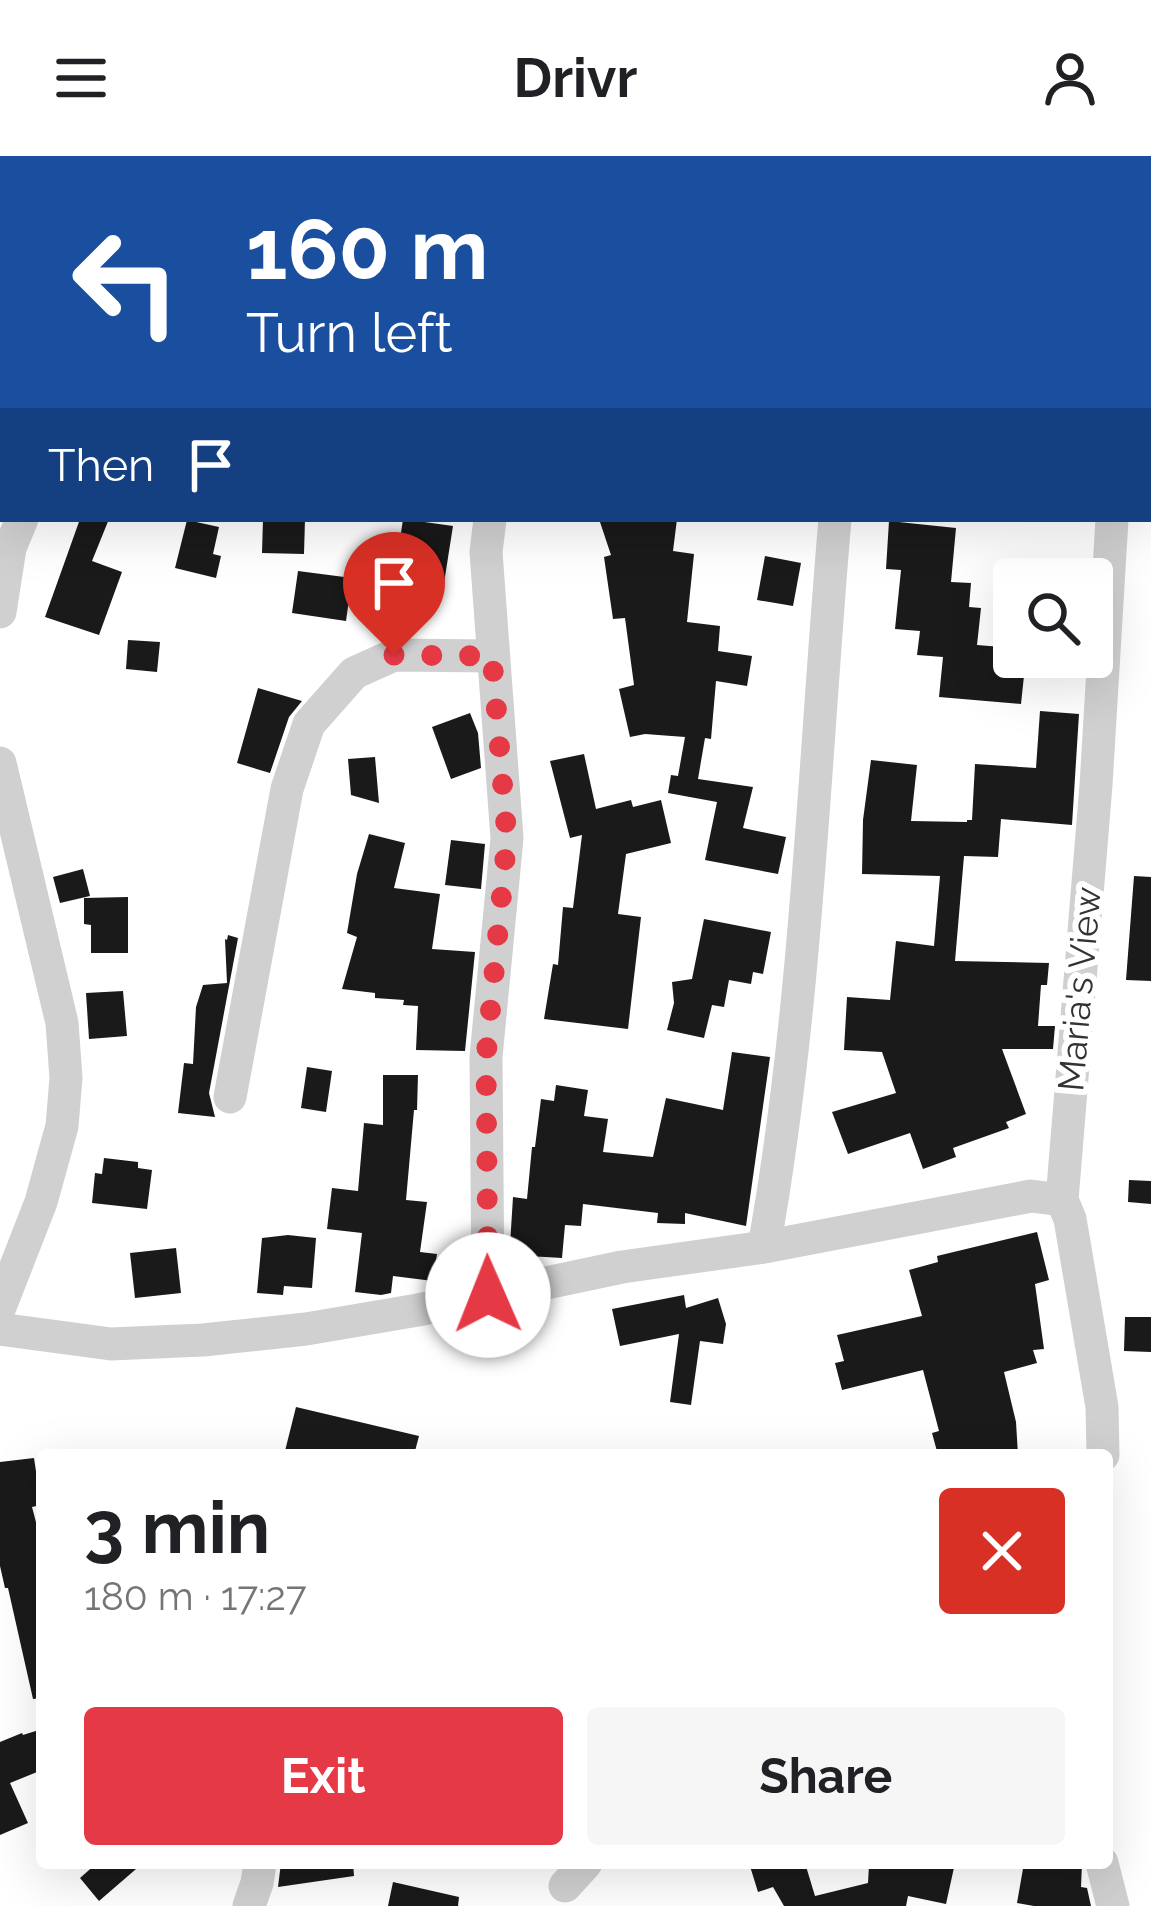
<!DOCTYPE html>
<html lang="en">
<head>
<meta charset="utf-8">
<style>
  :root { --surface:#fff; --page:#f6f6f6; --text:#202124; --muted:#757577; --accent:#e63946 }
  body { margin:0; font-family:Raleway,sans-serif; background:var(--page); color:var(--text); height:100vh; display:flex; flex-direction:column; font-size:45px; white-space:nowrap }
  * { box-sizing:border-box; margin:0 }
  p { font-size:39px; color:var(--muted) }
  .icon { flex:none; width:66px; height:66px; fill:none; stroke:currentColor; stroke-width:2; stroke-linecap:round; stroke-linejoin:round }
  .map { position:relative; flex:1; overflow:hidden }
  .side { position:absolute; left:36px; top:1293px; width:1077px; height:420px; display:flex; flex-direction:column; background:var(--surface); border-radius:12px; box-shadow:0 12px 48px #0002 }
  .side>* { flex:none }
  .hud { position:absolute; left:0px; top:0px; width:1152px; height:366px; box-shadow:0 12px 48px #0002; background:#1a4fa0; color:#fff; overflow:hidden }
  .tools { position:absolute; left:993px; top:402px; display:grid; gap:24px }
  .tools a { display:grid; place-items:center; width:120px; height:120px; border-radius:12px; background:var(--surface); box-shadow:0 12px 48px #0002; font-size:60px }
  .pin { position:absolute; display:grid; place-items:center; width:102px; height:102px; color:#fff; margin:-123px -51px; border-radius:50% 50% 50% 0; rotate:-45deg; box-shadow:0 0 12px #0007 }
  .pin .icon { rotate:45deg }
  .me { position:absolute; width:132px; margin:-66px; rotate:359deg; stroke-linejoin:round; filter:drop-shadow(0 0 9px #0008) }
  .turn { display:flex; align-items:center; gap:42px; height:252px; padding:0 48px; font-size:54px }
  .turn .icon { width:156px; height:156px; stroke-width:2.5 }
  .turn b { display:block; font-size:84px; line-height:102px }
  .then { display:flex; align-items:center; height:114px; padding:0 48px; background:#0003; gap:24px; font-size:45px }
  .round { display:grid; place-items:center; flex:none; width:126px; height:126px; border-radius:12px; background:var(--page) }
  .overview { display:flex; align-items:center; justify-content:space-between; height:204px; padding:0 48px }
  h1 { font-size:72px; font-weight:700; line-height:90px }
  .cta { display:flex; gap:24px; margin-top:auto; padding:24px 48px }
  .cta a { flex:1; height:138px; border-radius:12px; background:var(--accent); color:#fff; font-size:48px; font-weight:700; line-height:138px; text-align:center }
  .cta a+a { background:var(--page); color:var(--text) }
  header { display:flex; justify-content:space-between; align-items:center; height:156px; padding:0 48px; background:var(--surface); font-size:54px; font-weight:700 }
  .map>svg:first-child { display:block }
  .building { fill:#1a1a1a }
  .lines { fill:none; stroke-linecap:round; stroke-linejoin:round }
  .minor { stroke:#d0d0d0; stroke-width:33 }
  .route { stroke:#e63946; stroke-width:21; stroke-dasharray:0 37.8 }
  .labels { text-anchor:middle; dominant-baseline:central; stroke-width:12; stroke-linejoin:round; paint-order:stroke }
  .street-label { font-size:36px; fill:#333; stroke:#fff }
</style>
</head>
<body>
<header><svg class="icon" aria-label="menu" viewBox="0 0 24 24"><path d="M4 6h16M4 12h16M4 18h16"/></svg>Drivr<svg class="icon" aria-label="person" viewBox="0 0 24 24"><circle cx="12" cy="8" r="4"/><path d="M4 21q1-7 8-7t8 7"/></svg></header>
<div class="map">
<svg width="1151" height="1750" viewBox="0 0 1151 1750">
  <rect width="100%" height="100%" fill="#fff"/>
  <!-- building -->
  <g class="building">
    <polygon points="80,363 109,363 92,405 122,416 99,479 45,461"/>
    <polygon points="263,363 305,363 304,398 262,397"/>
    <polygon points="403,363 453,370 444,427 395,419"/>
    <polygon points="599,363 677,363 673,395 694,398 687,466 720,470 718,495 752,500 747,530 716,525 711,583 705,582 698,623 753,631 743,672 786,681 778,718 705,704 717,646 668,637 671,619 678,620 685,581 645,578 630,581 619,533 634,529 625,462 613,463 604,401 611,399"/>
    <polygon points="187,364 219,371 213,398 221,400 216,422 175,412"/>
    <polygon points="889,365 956,372 951,426 971,427 969,451 981,452 977,489 1014,492 1014,501 1026,501 1021,548 939,541 943,501 917,499 920,475 895,473 901,414 886,413"/>
    <polygon points="765,400 801,407 793,450 757,444"/>
    <polygon points="298,415 352,422 346,465 292,457"/>
    <polygon points="128,484 160,486 157,516 126,513"/>
    <polygon points="258,532 302,545 289,561 270,617 237,607"/>
    <polygon points="1040,555 1079,558 1072,669 1001,663 998,701 964,700 955,805 1049,807 1047,829 1041,829 1038,870 1055,870 1053,893 1002,893 1026,958 1006,966 1009,972 953,992 956,1001 923,1013 910,977 848,998 832,956 896,937 882,896 844,894 847,841 890,844 896,785 934,790 940,720 862,718 863,664 871,604 917,609 911,665 967,666 967,664 972,664 975,608 1036,612"/>
    <polygon points="470,557 478,577 481,612 451,623 432,571"/>
    <polygon points="584,598 596,653 631,644 633,651 661,644 671,687 626,698 618,758 641,761 628,873 544,863 553,808 558,809 563,751 573,752 582,679 570,682 550,605"/>
    <polygon points="375,601 379,647 351,639 348,603"/>
    <polygon points="369,678 405,687 394,732 440,738 432,793 475,796 465,895 416,894 418,850 403,849 404,844 375,842 375,837 342,833 357,781 347,777 357,718"/>
    <polygon points="451,684 485,688 481,733 445,729"/>
    <polygon points="83,713 90,740 60,747 53,721"/>
    <polygon points="1134,720 1151,721 1151,825 1126,824"/>
    <polygon points="128,741 128,797 91,797 91,769 84,768 84,742"/>
    <polygon points="704,763 771,776 763,818 753,816 751,828 729,824 724,851 712,849 704,882 667,874 674,847 672,826 692,823"/>
    <polygon points="228,779 238,782 209,937 215,961 178,957 184,907 193,908 196,851 203,829 227,827 225,783 227,784"/>
    <polygon points="123,835 127,880 89,883 86,837"/>
    <polygon points="732,896 770,901 746,1070 685,1057 685,1068 657,1067 658,1057 583,1048 581,1070 565,1069 562,1102 528,1100 528,1107 509,1105 513,1041 527,1043 532,991 535,991 541,943 554,945 556,929 588,934 584,960 608,963 603,996 653,1001 666,942 723,954"/>
    <polygon points="307,911 332,915 326,956 301,952"/>
    <polygon points="383,919 418,919 417,954 414,954 406,1044 427,1046 420,1096 437,1098 433,1125 393,1120 391,1137 381,1139 355,1136 362,1077 327,1073 332,1032 358,1035 364,967 383,969"/>
    <polygon points="104,1002 138,1006 138,1012 152,1014 147,1053 92,1047 95,1017 102,1018"/>
    <polygon points="1129,1024 1151,1025 1151,1048 1128,1046"/>
    <polygon points="1037,1076 1049,1124 1035,1128 1044,1193 1033,1194 1037,1207 1004,1216 1016,1266 1018,1299 938,1299 932,1277 939,1275 923,1214 842,1234 835,1207 844,1205 837,1179 922,1160 909,1114 938,1106 937,1100"/>
    <polygon points="288,1079 316,1082 312,1132 284,1130 283,1139 257,1137 262,1082"/>
    <polygon points="176,1092 181,1137 135,1142 130,1097"/>
    <polygon points="684,1139 686,1152 718,1142 726,1168 723,1188 700,1185 691,1249 670,1246 679,1178 620,1190 612,1153"/>
    <polygon points="1125,1161 1151,1161 1151,1196 1124,1195"/>
    <polygon points="296,1251 419,1280 414,1299 284,1299"/>
    <polygon points="34,1302 41,1349 32,1351 42,1389 42,1542 33,1543 8,1432 5,1432 0,1410 0,1306"/>
    <polygon points="42,1573 42,1614 10,1627 28,1667 0,1679 0,1586 22,1577 23,1579"/>
    <polygon points="97,1707 143,1707 99,1745 80,1722"/>
    <polygon points="281,1707 353,1707 354,1720 278,1731"/>
    <polygon points="749,1707 805,1707 815,1740 868,1727 869,1709 955,1707 946,1748 908,1740 906,1750 784,1750 773,1731 758,1736"/>
    <polygon points="1024,1707 1082,1707 1081,1731 1087,1732 1091,1750 1034,1750 1017,1747"/>
    <polygon points="393,1726 459,1741 458,1750 388,1750"/>
  </g>
  <g class="lines">
    <!-- minor -->
    <g class="minor">
      <polyline points="183,3 184,0"/>
      <polyline points="854,3 855,0"/>
      <polyline points="1141,3 1141,0"/>
      <polyline points="1149,219 1151,219"/>
      <polyline points="0,456 10,392 22,363"/>
      <polyline points="0,607 62,867 66,922 62,970 41,1046 0,1151"/>
      <polyline points="230,941 287,633 309,568 354,517 394,499 492,500"/>
      <path d="M764,1091C807,851 814,606 835,363"/>
      <polyline points="488,1139 486,901 507,682 486,396 490,363"/>
      <polyline points="0,1173 111,1188 203,1184 306,1173 418,1154 622,1111 764,1091 1031,1040 1062,1044"/>
      <polyline points="1103,1299 1102,1251 1070,1063 1062,1044 1096,629 1112,363"/>
      <polyline points="1102,1707 1113,1750"/>
      <polyline points="565,1730 586,1707"/>
      <polyline points="249,1750 257,1727 260,1707"/>
    </g>
  </g>
  <g class="lines">
    <!-- route -->
    <polyline class="route" points="394,499 492,500 507,682 486,901 488,1139"/>
  </g>
  <g class="labels">
    <!-- street labels -->
    <g class="street-label">
      <text transform="translate(1079 833) rotate(-85)">Maria's View</text>
    </g>
  </g>
</svg>
<div class="tools">
<a><svg class="icon" aria-label="search" viewBox="0 0 24 24"><circle cx="10" cy="10" r="6"/><path d="M15 15l6 6"/></svg></a>
</div>
<div class="pin" style="left:394px;top:499px;background:#d93025"><svg class="icon" aria-label="arrive" viewBox="0 0 24 24"><path d="M6 21V4h12l-3 4 3 4H6"/></svg></div>
<svg class="me" style="left:488px;top:1139px" viewBox="-20 -20 40 40"><circle r="19" fill="#fff"/><path d="M0-13L10 11 0 6-10 11z" fill="#e63946"/></svg>
<div class="hud">
<div class="turn"><svg class="icon" aria-label="left" viewBox="0 0 24 24"><path d="M17 20v-9H6M10 6l-5 5 5 5"/></svg><div><b>160 m</b>Turn left</div></div>
<div class="then">Then<svg class="icon" aria-label="arrive" viewBox="0 0 24 24"><path d="M6 21V4h12l-3 4 3 4H6"/></svg></div>
</div>
<section class="side">
<div class="overview"><div><h1>3 min</h1><p>180 m · 17:27</p></div><a class="round" style="background:#d93025;color:#fff"><svg class="icon" aria-label="close" viewBox="0 0 24 24"><path d="M6 6l12 12M18 6L6 18"/></svg></a></div>
<div class="cta"><a>Exit</a><a>Share</a></div>
</section>
</div>
</body>
</html>
